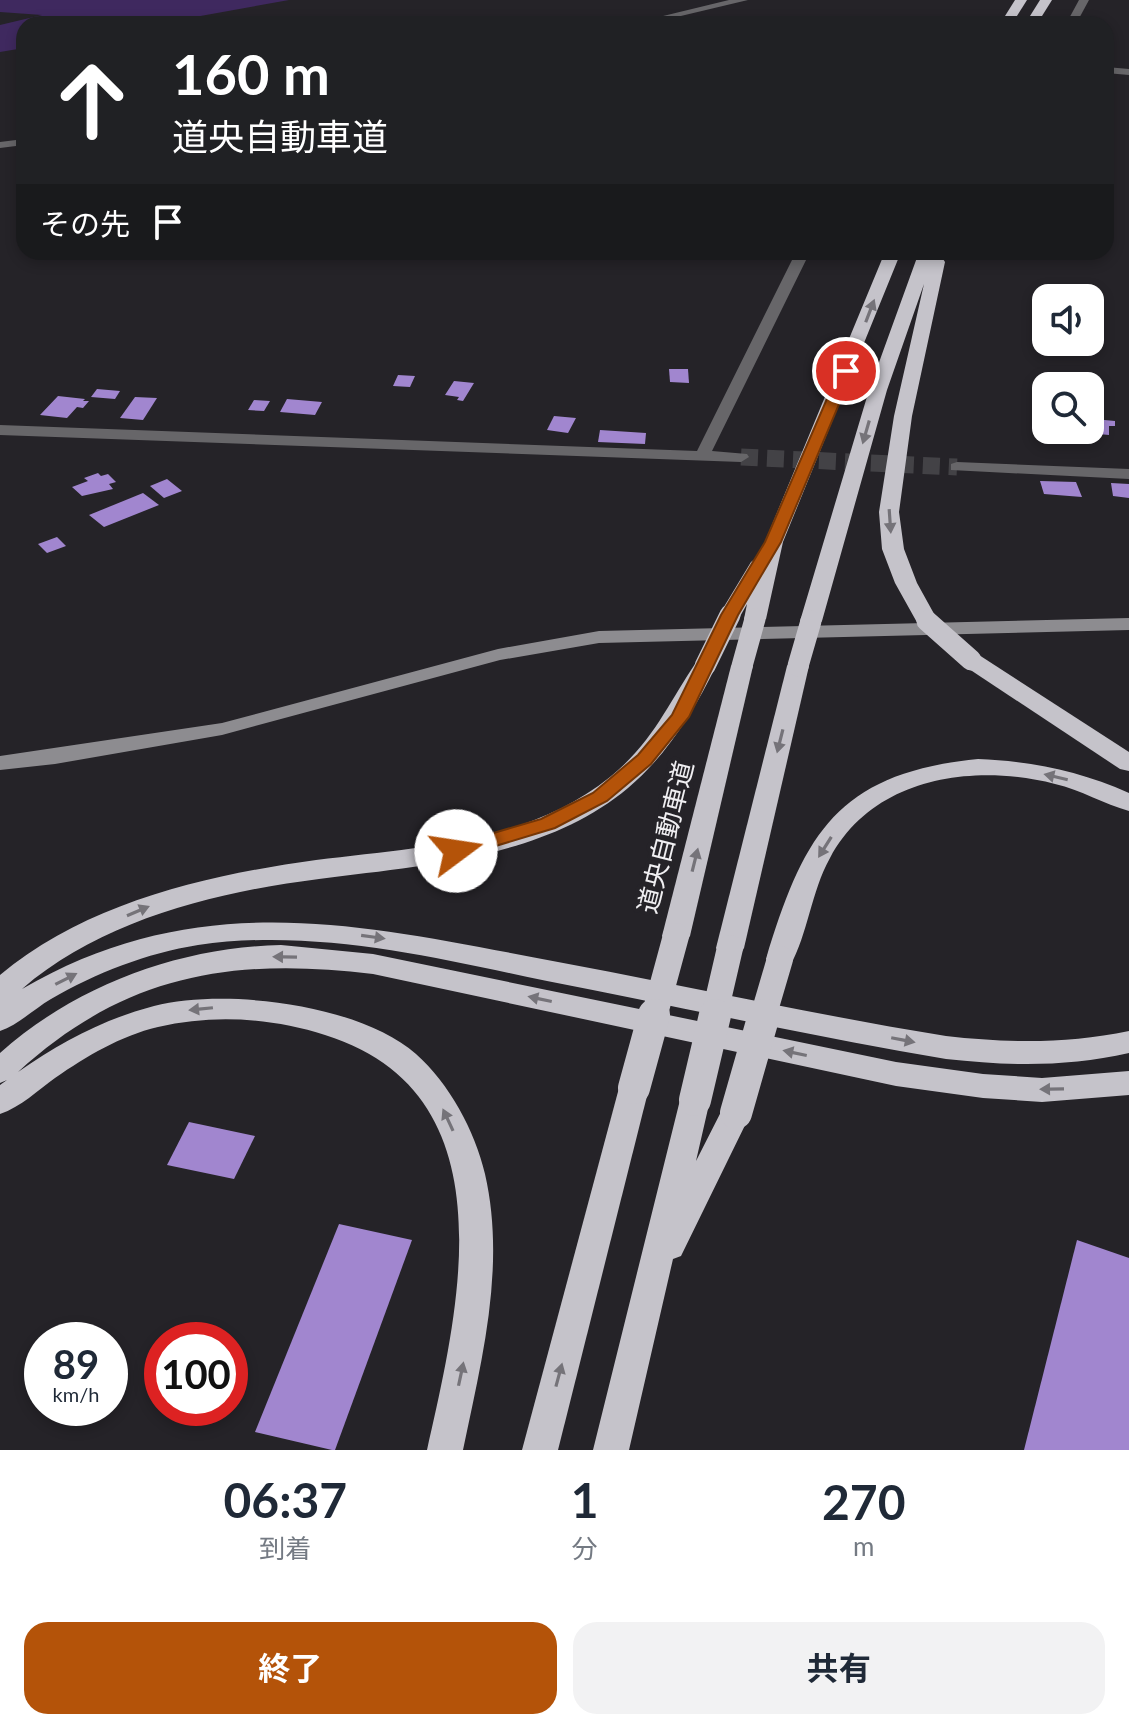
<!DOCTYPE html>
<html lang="ja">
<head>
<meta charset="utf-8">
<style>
  :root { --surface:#fff; --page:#f2f2f3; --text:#1f2937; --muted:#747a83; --accent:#b45309 }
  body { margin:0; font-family:Lato,"Noto Sans JP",sans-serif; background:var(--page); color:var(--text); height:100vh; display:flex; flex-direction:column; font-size:30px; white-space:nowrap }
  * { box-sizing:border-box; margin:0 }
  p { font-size:26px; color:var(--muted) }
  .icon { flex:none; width:44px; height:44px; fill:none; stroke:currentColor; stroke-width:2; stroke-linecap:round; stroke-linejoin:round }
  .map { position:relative; height:1450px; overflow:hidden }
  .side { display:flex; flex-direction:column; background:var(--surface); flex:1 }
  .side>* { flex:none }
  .guide { position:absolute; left:16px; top:16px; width:1098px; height:244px; border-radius:24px; box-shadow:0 4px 12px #0003; background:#202124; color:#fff; overflow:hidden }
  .buttons { position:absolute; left:1032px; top:284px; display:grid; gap:16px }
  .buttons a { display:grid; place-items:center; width:72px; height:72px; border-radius:16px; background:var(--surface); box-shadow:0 4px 12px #0003; font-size:40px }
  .speed { position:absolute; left:24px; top:1322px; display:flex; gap:16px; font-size:40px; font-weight:700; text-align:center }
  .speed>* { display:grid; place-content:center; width:104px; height:104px; border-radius:50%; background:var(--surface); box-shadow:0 4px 12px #0003; line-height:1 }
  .speed small { font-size:20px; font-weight:400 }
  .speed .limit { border:12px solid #d22; background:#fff; color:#111 }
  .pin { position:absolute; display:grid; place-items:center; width:68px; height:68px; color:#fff; margin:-34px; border:4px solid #fff; border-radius:50%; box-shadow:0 2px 8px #0007 }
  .me { position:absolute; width:88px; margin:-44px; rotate:76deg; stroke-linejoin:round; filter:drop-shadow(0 0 6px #0008) }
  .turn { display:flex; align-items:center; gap:28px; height:168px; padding:0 24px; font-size:36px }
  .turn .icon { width:104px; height:104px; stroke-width:2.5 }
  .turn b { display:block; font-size:56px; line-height:68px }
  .then { display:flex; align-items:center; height:76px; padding:0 24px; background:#0003; gap:16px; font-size:30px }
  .eta { display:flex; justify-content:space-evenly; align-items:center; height:136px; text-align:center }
  .eta b { font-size:48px; font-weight:700; line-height:56px }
  .action { display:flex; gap:16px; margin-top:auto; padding:16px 24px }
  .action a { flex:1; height:92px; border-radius:24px; background:var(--accent); color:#fff; font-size:32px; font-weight:700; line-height:92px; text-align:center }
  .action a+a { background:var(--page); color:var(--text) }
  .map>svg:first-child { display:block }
  .green { fill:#3f295f }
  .building { fill:#a186cf }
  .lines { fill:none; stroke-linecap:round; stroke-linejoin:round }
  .street-tunnel { stroke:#434246; stroke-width:17; stroke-dasharray:17 9; stroke-linecap:butt }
  .lane { fill:#676669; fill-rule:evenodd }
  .street { fill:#676669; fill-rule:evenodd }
  .secondary { fill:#8d8c90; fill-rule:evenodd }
  .highway { fill:#c5c3ca; fill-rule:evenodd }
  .highway-bridge-far2 { stroke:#c5c3ca; stroke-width:21 }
  .highway-bridge-far1 { stroke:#c5c3ca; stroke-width:26 }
  .highway-bridge { stroke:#c5c3ca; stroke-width:32 }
  .oneway { fill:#757379 }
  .route { fill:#b45309; stroke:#753606; stroke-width:2 }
  .labels { text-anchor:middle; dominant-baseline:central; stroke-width:8; stroke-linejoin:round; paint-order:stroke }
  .street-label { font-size:26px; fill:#f0eff2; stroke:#252328 }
</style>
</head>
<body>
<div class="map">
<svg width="1129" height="1450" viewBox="0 0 1129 1450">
  <rect width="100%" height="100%" fill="#252328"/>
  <!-- green -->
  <polygon class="green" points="0,0 289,0 156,24 24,24 24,48 0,52 0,25 42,15 0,12"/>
  <!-- building -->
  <g class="building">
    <polygon points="669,369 688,369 689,383 670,382"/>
    <polygon points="398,375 415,376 410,387 393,386"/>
    <polygon points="454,381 474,383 463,401 457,400 459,397 445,395"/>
    <polygon points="97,389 120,391 115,399 91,397"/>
    <polygon points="58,396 85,399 83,401 89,401 83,408 77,407 67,418 40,415"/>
    <polygon points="135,397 157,398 143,420 120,418"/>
    <polygon points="287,399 322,402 315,415 280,412"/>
    <polygon points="254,400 270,401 264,411 248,410"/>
    <polygon points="1090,413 1093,413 1094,419 1115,421 1115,426 1109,426 1109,435 1088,433"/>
    <polygon points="554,416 576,418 568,433 547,430"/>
    <polygon points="600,430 646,433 645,444 598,442"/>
    <polygon points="98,473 101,476 108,474 116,482 109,484 113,489 82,496 72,487 88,481 84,478"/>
    <polygon points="167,479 182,491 164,498 150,486"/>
    <polygon points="1040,481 1076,482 1082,497 1044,494"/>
    <polygon points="1111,483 1129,484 1129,498 1113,496"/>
    <polygon points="143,493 159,505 104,527 89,515"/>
    <polygon points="57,537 66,546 47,553 38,544"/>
    <polygon points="189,1122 255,1136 234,1179 167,1165"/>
    <polygon points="339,1224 412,1240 335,1450 332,1450 255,1432"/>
    <polygon points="1077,1240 1129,1258 1129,1450 1024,1450"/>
  </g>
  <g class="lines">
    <!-- street-tunnel -->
    <polyline class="street-tunnel" points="741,457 957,467"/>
    <!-- lane -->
    <polygon class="lane" points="24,139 24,145 0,148 0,142"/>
    <!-- street -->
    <g class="street">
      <polygon points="729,0 748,0 664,20 659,17"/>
      <polygon points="1079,0 1089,0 1076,24 1066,24"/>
      <polygon points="1106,67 1129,69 1129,75 1106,73"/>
      <polygon points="796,252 810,252 712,451 747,454 749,457 741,462 0,435 0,425 697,451"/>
      <polygon points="957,462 1129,469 1129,479 951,470 951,464"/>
    </g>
    <!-- secondary -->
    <polygon class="secondary" points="1129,618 1129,630 599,643 500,660 222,735 55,764 0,770 0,756 222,723 498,649 599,631"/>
    <!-- highway -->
    <g class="highway">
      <polygon points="1015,0 1027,0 1012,24 1000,24"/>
      <polygon points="1040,0 1052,0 1037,24 1025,24"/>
      <polygon points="885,252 901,252 783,542 766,619 755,626 747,624 744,619 747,604 738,620 722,620 719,615 751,562 759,556"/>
      <polygon points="919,252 935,252 933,258 943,259 945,262 912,416 899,512 904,549 917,583 938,621 935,626 919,626 895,583 882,549 879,512 894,416 924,284 887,390 822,621 819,626 803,626 800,621 869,390"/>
      <polygon points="971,653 979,655 1129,752 1129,771 1120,769 963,665 960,660 963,655"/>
      <path d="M705,659L713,661L716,666C694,711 667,755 628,788C543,859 424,865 319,879C216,892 102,920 22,989C202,884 367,926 558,962C687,986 816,1015 946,1036C1008,1043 1067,1044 1129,1031V1053C1067,1067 1009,1066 946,1059C812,1036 679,1007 547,981C433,957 315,928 198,945C147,953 96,973 51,999C34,1009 18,1025 0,1031V975C86,903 207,875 316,860C417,847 527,844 610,777C654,741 667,705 697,661Z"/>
      <polygon points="742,659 750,661 753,666 690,936 686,943 676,946 666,943 662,936 731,666 734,661"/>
      <polygon points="798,659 806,661 809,666 744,948 740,955 730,958 720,955 716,948 787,666 790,661"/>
      <path d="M978,759C1031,761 1080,771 1129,793V811C1104,804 1081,790 1055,784C974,763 873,777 830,858C811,892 808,934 790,966L780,969L770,966L766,959C804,833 838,773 978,759Z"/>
      <path d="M281,945L373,954L896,1062L983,1074L1042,1078L1129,1071V1095L1042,1102L983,1098L896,1086L373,974C233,957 125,974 18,1072C61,1042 104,1019 154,1006C226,988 359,1004 416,1054C449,1083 475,1131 485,1174C506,1266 482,1359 463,1450H427C459,1308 512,1093 325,1035C271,1018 214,1014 158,1027C120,1036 87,1056 55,1078C38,1090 21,1107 0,1114V1085L7,1080L0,1083V1053C76,985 180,947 281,945Z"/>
      <polygon points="634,1076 645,1080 649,1088 558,1450 522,1450 619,1088 623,1080"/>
      <polygon points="695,1088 706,1091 710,1100 696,1161 725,1104 736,1101 747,1104 751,1113 681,1256 673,1259 629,1450 593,1450 680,1100 684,1091"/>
    </g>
    <!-- highway-bridge-far2 -->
    <g class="highway-bridge-far2">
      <polyline points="927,621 971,660"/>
      <polyline points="705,666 730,615"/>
      <polyline points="742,666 755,619"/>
      <polyline points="798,666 811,621"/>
    </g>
    <!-- highway-bridge-far1 -->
    <g class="highway-bridge-far1">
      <polyline points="654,1017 676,936"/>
      <polyline points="714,1017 730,948"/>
      <polyline points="763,1017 780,959"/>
    </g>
    <!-- highway-bridge -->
    <g class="highway-bridge">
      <polyline points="634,1088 654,1015"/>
      <polyline points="695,1100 715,1015"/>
      <polyline points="736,1113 764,1015"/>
    </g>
  </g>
  <!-- one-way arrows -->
  <defs><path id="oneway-solid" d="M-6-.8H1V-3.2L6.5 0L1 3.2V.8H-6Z" transform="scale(2)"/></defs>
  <g class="oneway">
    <use href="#oneway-solid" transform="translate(870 311) rotate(-69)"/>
    <use href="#oneway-solid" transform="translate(866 432) rotate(106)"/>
    <use href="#oneway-solid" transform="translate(890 521) rotate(86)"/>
    <use href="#oneway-solid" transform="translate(780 741) rotate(104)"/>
    <use href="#oneway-solid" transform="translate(1056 777) rotate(-167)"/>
    <use href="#oneway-solid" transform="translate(825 847) rotate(122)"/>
    <use href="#oneway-solid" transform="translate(695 860) rotate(-76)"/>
    <use href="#oneway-solid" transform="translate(138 911) rotate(-23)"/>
    <use href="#oneway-solid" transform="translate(373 937) rotate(8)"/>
    <use href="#oneway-solid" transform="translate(285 957) rotate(-179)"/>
    <use href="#oneway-solid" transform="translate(66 979) rotate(-27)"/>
    <use href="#oneway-solid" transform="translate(540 999) rotate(-168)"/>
    <use href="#oneway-solid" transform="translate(201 1009) rotate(174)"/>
    <use href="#oneway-solid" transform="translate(903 1040) rotate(11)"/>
    <use href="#oneway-solid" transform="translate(795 1053) rotate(-168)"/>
    <use href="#oneway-solid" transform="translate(1052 1089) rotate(179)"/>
    <use href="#oneway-solid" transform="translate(448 1120) rotate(-115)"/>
    <use href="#oneway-solid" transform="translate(461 1374) rotate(-78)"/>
    <use href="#oneway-solid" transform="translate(559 1375) rotate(-75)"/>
  </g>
  <!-- route -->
  <polygon class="route" points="846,367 853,371 781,542 738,615 689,717 651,764 607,801 555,828 456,858 449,856 446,851 449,846 541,819 593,793 638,755 672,715 721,615 765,542 839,371"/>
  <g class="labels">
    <!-- street labels -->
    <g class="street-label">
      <text transform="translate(665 837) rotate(-76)">道央自動車道</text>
    </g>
  </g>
</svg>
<div class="buttons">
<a><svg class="icon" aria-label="sound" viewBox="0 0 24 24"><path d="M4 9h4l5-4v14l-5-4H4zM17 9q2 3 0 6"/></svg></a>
<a><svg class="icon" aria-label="search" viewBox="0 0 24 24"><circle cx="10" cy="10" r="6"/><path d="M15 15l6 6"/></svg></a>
</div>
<div class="speed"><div>89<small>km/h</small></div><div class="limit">100</div></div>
<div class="pin" style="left:846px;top:371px;background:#d93025"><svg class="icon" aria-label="arrive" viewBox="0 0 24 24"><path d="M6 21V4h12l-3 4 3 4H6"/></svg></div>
<svg class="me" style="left:456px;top:851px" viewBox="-20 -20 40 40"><circle r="19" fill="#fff"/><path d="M0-13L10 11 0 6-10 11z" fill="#b45309"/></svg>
<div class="guide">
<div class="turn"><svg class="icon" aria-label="ahead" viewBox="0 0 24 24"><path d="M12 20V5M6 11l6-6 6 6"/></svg><div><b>160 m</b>道央自動車道</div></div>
<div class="then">その先<svg class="icon" aria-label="arrive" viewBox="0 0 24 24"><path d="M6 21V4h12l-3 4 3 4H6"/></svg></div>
</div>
</div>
<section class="side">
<div class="eta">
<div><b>06:37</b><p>到着</p></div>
<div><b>1</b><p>分</p></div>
<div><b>270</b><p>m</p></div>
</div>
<div class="action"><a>終了</a><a>共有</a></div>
</section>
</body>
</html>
